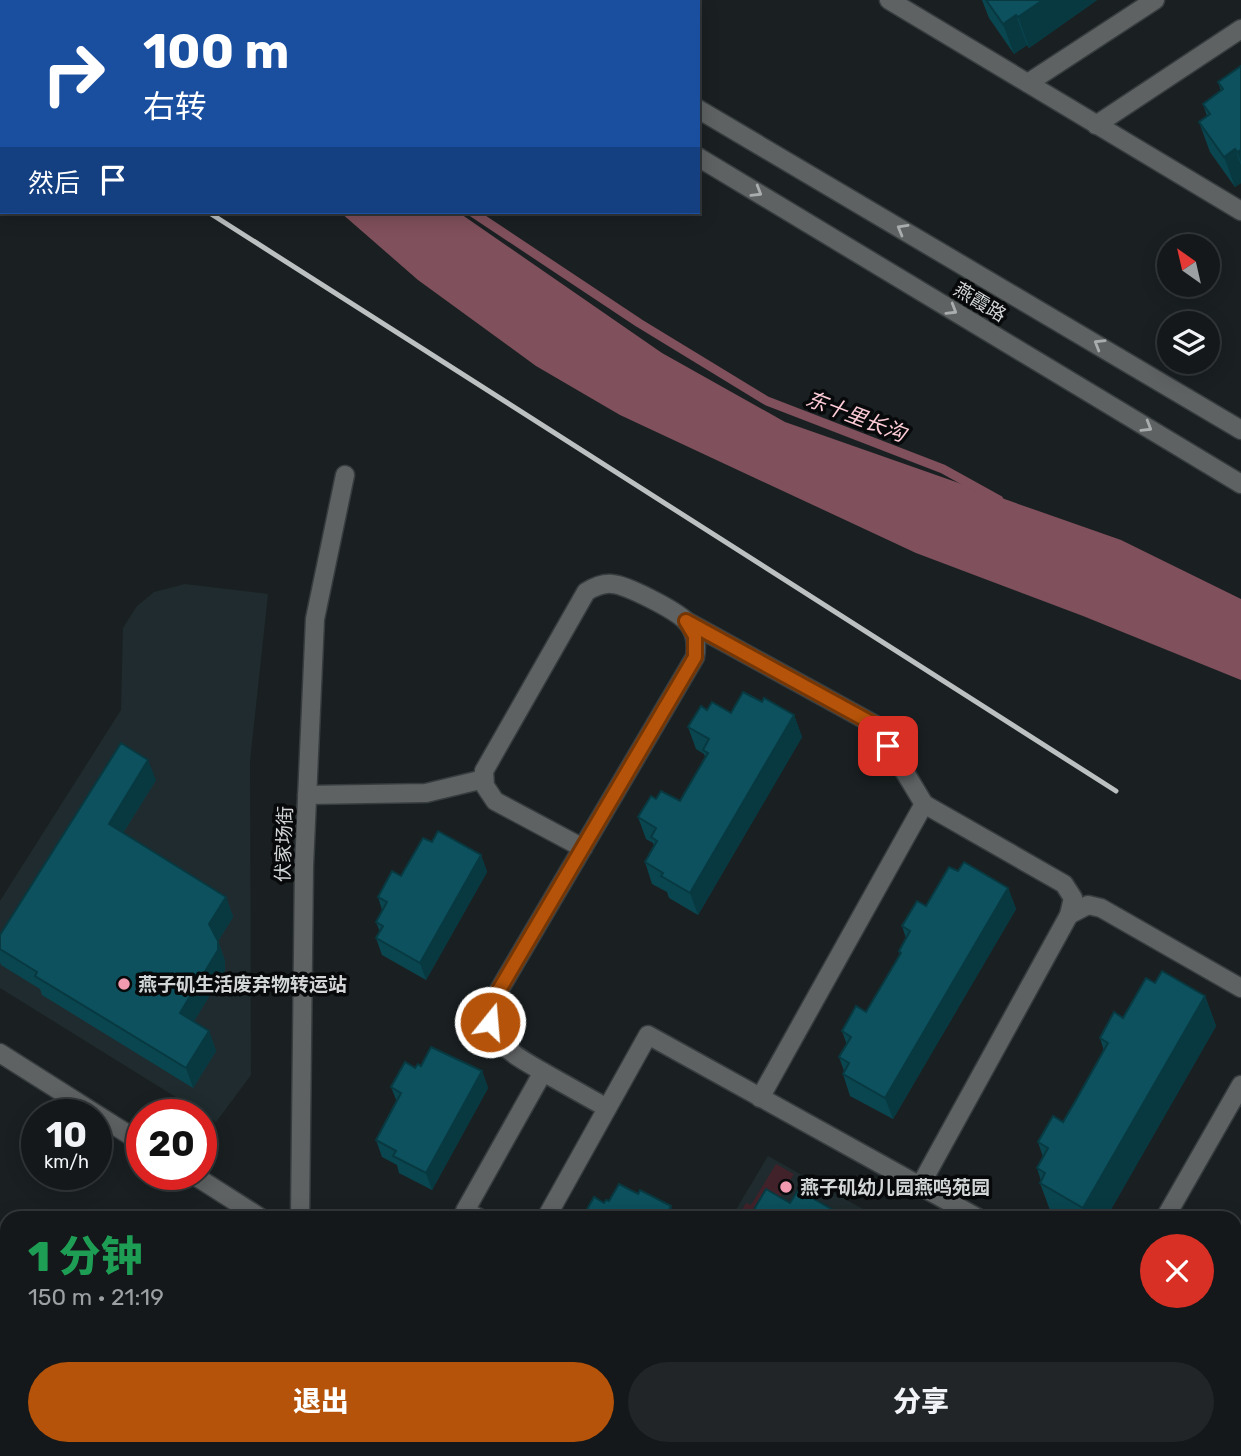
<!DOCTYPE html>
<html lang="zh">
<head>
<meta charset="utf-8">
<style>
  :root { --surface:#14181a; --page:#212527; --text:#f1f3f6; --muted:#9da0a2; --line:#333739; --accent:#b45309 }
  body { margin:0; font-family:Rubik,"Noto Sans SC",sans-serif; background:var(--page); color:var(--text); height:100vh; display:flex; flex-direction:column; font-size:26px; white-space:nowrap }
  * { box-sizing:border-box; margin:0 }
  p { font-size:23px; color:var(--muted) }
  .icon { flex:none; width:38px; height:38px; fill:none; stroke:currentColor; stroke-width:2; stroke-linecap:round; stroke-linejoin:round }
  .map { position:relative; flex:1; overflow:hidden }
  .side { position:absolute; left:0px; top:1211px; width:1242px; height:245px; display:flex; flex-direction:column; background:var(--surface); border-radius:21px 21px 0 0; box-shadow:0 4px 18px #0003,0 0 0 2px var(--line) }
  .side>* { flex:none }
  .top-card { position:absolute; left:0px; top:0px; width:700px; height:214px; box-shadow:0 4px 18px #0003,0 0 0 2px var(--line); background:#1a4fa0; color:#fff; overflow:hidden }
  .needle { width:46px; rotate:326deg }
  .tools { position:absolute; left:1157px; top:234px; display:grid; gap:14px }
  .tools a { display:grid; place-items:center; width:63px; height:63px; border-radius:50%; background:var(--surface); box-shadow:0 4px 18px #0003,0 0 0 2px var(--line); font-size:35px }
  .speed { position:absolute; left:21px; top:1099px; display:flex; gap:14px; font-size:35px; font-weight:700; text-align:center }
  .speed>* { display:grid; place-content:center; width:91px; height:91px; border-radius:50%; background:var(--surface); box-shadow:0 4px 18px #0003,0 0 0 2px var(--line); line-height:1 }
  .speed small { font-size:18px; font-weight:400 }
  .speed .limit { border:10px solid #d22; background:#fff; color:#111 }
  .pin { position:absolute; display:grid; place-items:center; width:60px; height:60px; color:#fff; margin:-30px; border-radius:14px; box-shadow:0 4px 10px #0006 }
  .me { position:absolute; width:77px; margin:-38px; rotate:17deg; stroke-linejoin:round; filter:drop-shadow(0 0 5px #0008) }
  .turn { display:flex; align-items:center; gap:24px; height:147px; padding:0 28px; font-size:32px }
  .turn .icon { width:91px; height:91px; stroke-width:2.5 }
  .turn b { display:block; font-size:49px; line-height:60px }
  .then { display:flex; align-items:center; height:66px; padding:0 28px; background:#0003; gap:14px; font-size:26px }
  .round { display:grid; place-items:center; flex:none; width:74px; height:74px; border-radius:37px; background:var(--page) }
  .overview { display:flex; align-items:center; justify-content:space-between; height:119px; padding:0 28px }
  h1 { font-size:42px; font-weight:800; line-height:52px; color:#1e9e55 }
  .action { display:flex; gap:14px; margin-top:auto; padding:14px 28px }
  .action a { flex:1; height:80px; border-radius:42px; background:var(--accent); color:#fff; font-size:28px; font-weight:800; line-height:80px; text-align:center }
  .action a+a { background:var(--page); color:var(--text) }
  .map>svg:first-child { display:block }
  .built { fill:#1f2b2e }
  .green { fill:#42222a }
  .water { fill:#80505c }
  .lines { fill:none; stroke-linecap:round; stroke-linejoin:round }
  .stream { stroke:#80505c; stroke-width:9 }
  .minor-casing { stroke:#373d3f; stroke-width:21 }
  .minor { stroke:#5f6263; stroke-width:18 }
  .rail { stroke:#bcc0c0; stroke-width:5 }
  .wall { fill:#0a4650 }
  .shaded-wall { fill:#083941 }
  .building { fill:#0c515d; stroke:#083941; stroke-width:2 }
  .oneway { stroke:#aaadae }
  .route-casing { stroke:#753606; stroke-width:18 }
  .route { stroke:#b45309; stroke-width:12 }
  .poi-dot { fill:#f29aaf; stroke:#07090a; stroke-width:2.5 }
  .labels { text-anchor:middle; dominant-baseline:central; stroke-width:7; stroke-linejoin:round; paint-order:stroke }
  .street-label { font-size:19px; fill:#d2d6d6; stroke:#07090a }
  .poi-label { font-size:19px; font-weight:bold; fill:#d2d6d6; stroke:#07090a; text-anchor:start }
  .water-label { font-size:21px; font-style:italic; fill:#feccd7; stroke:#07090a }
</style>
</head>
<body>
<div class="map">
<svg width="1241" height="1456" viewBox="0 0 1241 1456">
  <rect width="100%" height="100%" fill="#1a2022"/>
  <!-- built -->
  <g class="built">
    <polygon points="185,584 268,594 250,761 251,1075 216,1122 0,988 0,901 121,710 123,628 137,606 154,592"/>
    <polygon points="768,1156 879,1218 731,1218"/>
    <polygon points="754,1449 1133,1449 1129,1456 767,1456"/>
  </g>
  <!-- green -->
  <polygon class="green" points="776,1164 794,1174 768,1218 737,1218 746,1203 751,1205"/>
  <!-- water -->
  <polygon class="water" points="340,212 458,212 662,353 785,422 1121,540 1241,599 1241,680 1083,616 916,553 620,415 536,366 418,280"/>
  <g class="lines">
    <!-- stream -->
    <polyline class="stream" points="472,212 639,323 767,401 943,469 999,500"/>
    <!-- minor casing -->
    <g class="minor-casing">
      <g id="minor">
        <polyline points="889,0 1241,211"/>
        <polyline points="621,2 622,0"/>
        <polyline points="1028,83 1155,0"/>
        <polyline points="698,109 1241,430"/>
        <polyline points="1096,125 1241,29"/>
        <polyline points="698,157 1241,484"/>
        <polyline points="686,621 877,726 924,804 760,1098"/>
        <polyline points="307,795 426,793 484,779"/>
        <polyline points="1069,915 1088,905 1101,908 1241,988"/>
        <polyline points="0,1053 142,1143"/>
        <path d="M543,1072C514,1055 484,1041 492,1002L695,657C697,644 696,631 686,621C675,610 627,585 612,584C602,583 594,587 586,592L484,771L485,786L495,801L583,848"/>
        <polyline points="192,1174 261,1218"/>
        <polyline points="920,1186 1069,915 1073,898 1064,884 924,804"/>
        <polyline points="300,1218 304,866 315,619 345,475"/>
        <polyline points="479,1218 465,1211 543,1072 607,1108"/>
        <polyline points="546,1218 648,1035 978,1218"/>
        <polyline points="1165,1218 1241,1085"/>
        <polyline points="1236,1380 1241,1384"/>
        <polyline points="640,1449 652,1456"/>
        <polyline points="254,1456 256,1449"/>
        <polyline points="1171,1456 1175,1449"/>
      </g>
    </g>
    <!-- minor -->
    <use href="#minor" class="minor"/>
    <!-- rail -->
    <g class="rail">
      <polyline points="0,78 2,79"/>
      <polyline points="208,212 1116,791"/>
    </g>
  </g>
  <!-- wall -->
  <g class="wall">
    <polygon points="982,0 1097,0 1029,48 1027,45 1014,54 989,18"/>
    <polygon points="1241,66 1241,183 1235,187 1210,152 1199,122 1207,116 1203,104 1221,91 1218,82"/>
    <polygon points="762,702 794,715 802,737 698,915 669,898 667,892 652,884 645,862 654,846 653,843 646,839 638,817 680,801 705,757 704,754 696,749 688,727 707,710 731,713"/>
    <polygon points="156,780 123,833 226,897 233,917 218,941 225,961 225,970 194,1021 209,1031 216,1051 193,1088 42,995 40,989 1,965 0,962 0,935"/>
    <polygon points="432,842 481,855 487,872 426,980 382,955 376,938 380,932 376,922 382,910 378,897 401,876"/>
    <polygon points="958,871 1008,888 1016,909 893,1119 850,1096 843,1074 844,1071 839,1057 847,1045 842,1031 866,1012 900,955 899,951 906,938 902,926 926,906"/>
    <polygon points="1155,983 1205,996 1216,1026 1106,1218 1059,1218 1051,1213 1040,1183 1041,1181 1037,1168 1043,1157 1038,1142 1063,1122 1104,1051 1100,1038 1123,1018"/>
    <polygon points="421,1066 482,1071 488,1088 432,1190 399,1173 397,1165 382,1157 376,1140 397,1102 391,1087 415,1068"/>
    <polygon points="841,1449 928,1449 940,1456 844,1456"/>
  </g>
  <!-- shaded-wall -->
  <g class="shaded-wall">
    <polygon points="1043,0 1097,0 1029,48 1018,17"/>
    <polygon points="1016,15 1027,45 1014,54 1003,24"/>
    <polygon points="1235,149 1241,165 1241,183 1235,187 1224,157"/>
    <polygon points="1241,150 1241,162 1237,152"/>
    <polygon points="794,715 802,737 698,915 690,893"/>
    <polygon points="148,760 156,780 116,844 109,824"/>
    <polygon points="481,855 487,872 426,980 420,963"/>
    <polygon points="1008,888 1016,909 893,1119 885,1098"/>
    <polygon points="226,897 233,917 216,944 209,924"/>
    <polygon points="218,941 225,961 225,970 187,1033 180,1013"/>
    <polygon points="1205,996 1216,1026 1106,1218 1087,1218 1083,1208"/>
    <polygon points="209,1031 216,1051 193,1088 186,1068"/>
    <polygon points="482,1071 488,1088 432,1190 426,1173"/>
    <polygon points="671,1206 675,1218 665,1218"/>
    <polygon points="835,1211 837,1218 831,1218"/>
    <polygon points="7,1293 7,1326 0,1337 0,1305"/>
    <polygon points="1026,1449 1047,1449 1043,1456 1023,1456"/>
  </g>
  <!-- building -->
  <g class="building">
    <polygon points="986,0 1043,0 1018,17 1016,15 1003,24"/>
    <polygon points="1241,66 1241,150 1237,152 1235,149 1224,157 1199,122 1210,114 1203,104 1223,89 1218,82"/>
    <polygon points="743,692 762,702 764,698 794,715 690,893 661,876 663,873 645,862 657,841 651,837 656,828 638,817 651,796 656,799 661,791 680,801 708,753 703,750 709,739 688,727 701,706 707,710 712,702 731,713"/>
    <polygon points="121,743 148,760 109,824 226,897 209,924 218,941 218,950 180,1013 209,1031 186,1068 35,976 37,972 0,949 0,935"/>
    <polygon points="438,831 481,855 420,963 376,938 383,926 376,922 387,902 378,897 392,871 401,876 423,838 432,842"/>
    <polygon points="964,862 1008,888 885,1098 843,1074 849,1063 839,1057 851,1037 842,1031 856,1006 866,1012 901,953 899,951 910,931 902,926 917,901 926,906 949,867 958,871"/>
    <polygon points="1162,971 1205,996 1083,1208 1040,1183 1045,1173 1037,1168 1048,1148 1038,1142 1053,1116 1063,1122 1076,1100 1108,1043 1100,1038 1114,1012 1123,1018 1146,978 1155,983"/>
    <polygon points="431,1047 482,1071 426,1173 393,1156 396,1151 376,1140 401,1093 391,1087 405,1062 415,1068 418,1064 421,1066"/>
    <polygon points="619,1184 638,1194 640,1190 671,1206 665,1218 582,1218 594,1197 604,1203 606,1200 609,1201"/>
    <polygon points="766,1189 790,1203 798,1190 835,1211 831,1218 749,1218"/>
    <polygon points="96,1210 108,1218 91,1218"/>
    <polygon points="0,1237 7,1241 7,1293 0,1305"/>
    <polygon points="1236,1410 1241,1413 1241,1456 1188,1456 1192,1449 1236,1449"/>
    <polygon points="455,1449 513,1449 518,1451 515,1456 452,1456"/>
    <polygon points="845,1449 928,1449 940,1456 857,1456"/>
    <polygon points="955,1449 1026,1449 1023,1456 951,1456"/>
  </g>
  <!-- one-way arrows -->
  <defs><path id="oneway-chevron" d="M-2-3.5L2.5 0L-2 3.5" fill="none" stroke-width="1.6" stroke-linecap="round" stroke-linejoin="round" transform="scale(1.75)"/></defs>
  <g class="oneway">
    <use href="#oneway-chevron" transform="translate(757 192) rotate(31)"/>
    <use href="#oneway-chevron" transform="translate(902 229) rotate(-150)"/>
    <use href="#oneway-chevron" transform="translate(952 310) rotate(31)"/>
    <use href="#oneway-chevron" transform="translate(1099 344) rotate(-149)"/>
    <use href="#oneway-chevron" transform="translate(1147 427) rotate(31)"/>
  </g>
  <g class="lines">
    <!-- route casing -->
    <g class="route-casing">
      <polyline id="route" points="490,1022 492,1002 695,657 695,636 686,621 877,726 888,746"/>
    </g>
    <!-- route -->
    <use href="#route" class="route"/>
  </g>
  <!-- markers -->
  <g class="poi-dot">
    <circle cx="124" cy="984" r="7"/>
    <circle cx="786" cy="1187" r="7"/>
  </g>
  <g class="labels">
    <!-- street labels -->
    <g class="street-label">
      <text transform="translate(980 302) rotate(31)">燕霞路</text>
      <text transform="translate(284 844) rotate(-88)">伏家场街</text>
    </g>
    <!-- poi labels -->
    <g class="poi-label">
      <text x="138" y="984">燕子矶生活废弃物转运站</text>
      <text x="800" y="1187">燕子矶幼儿园燕鸣苑园</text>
    </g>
    <!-- water labels -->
    <g class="water-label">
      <text transform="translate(856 416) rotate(21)">东十里长沟</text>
    </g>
  </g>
</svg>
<div class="tools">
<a><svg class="needle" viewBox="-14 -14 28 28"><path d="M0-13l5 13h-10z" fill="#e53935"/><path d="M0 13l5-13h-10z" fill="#9da0a2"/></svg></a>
<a><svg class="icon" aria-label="layers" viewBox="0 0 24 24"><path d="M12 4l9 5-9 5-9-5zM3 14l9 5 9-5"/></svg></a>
</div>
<div class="speed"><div>10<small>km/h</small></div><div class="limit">20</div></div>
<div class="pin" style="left:888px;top:746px;background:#d93025"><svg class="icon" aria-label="arrive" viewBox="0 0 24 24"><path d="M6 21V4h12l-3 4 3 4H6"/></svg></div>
<svg class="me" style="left:490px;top:1022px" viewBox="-20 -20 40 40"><circle r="17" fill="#b45309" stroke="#fff" stroke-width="3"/><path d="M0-11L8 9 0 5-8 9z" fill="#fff"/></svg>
<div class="top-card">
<div class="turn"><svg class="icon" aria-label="right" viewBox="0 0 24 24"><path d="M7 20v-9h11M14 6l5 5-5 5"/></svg><div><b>100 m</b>右转</div></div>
<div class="then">然后<svg class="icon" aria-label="arrive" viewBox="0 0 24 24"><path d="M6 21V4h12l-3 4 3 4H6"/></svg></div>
</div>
<section class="side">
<div class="overview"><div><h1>1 分钟</h1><p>150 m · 21:19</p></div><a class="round" style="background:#d93025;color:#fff"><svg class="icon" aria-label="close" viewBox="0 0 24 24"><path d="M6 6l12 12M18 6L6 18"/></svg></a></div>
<div class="action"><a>退出</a><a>分享</a></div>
</section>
</div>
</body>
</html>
